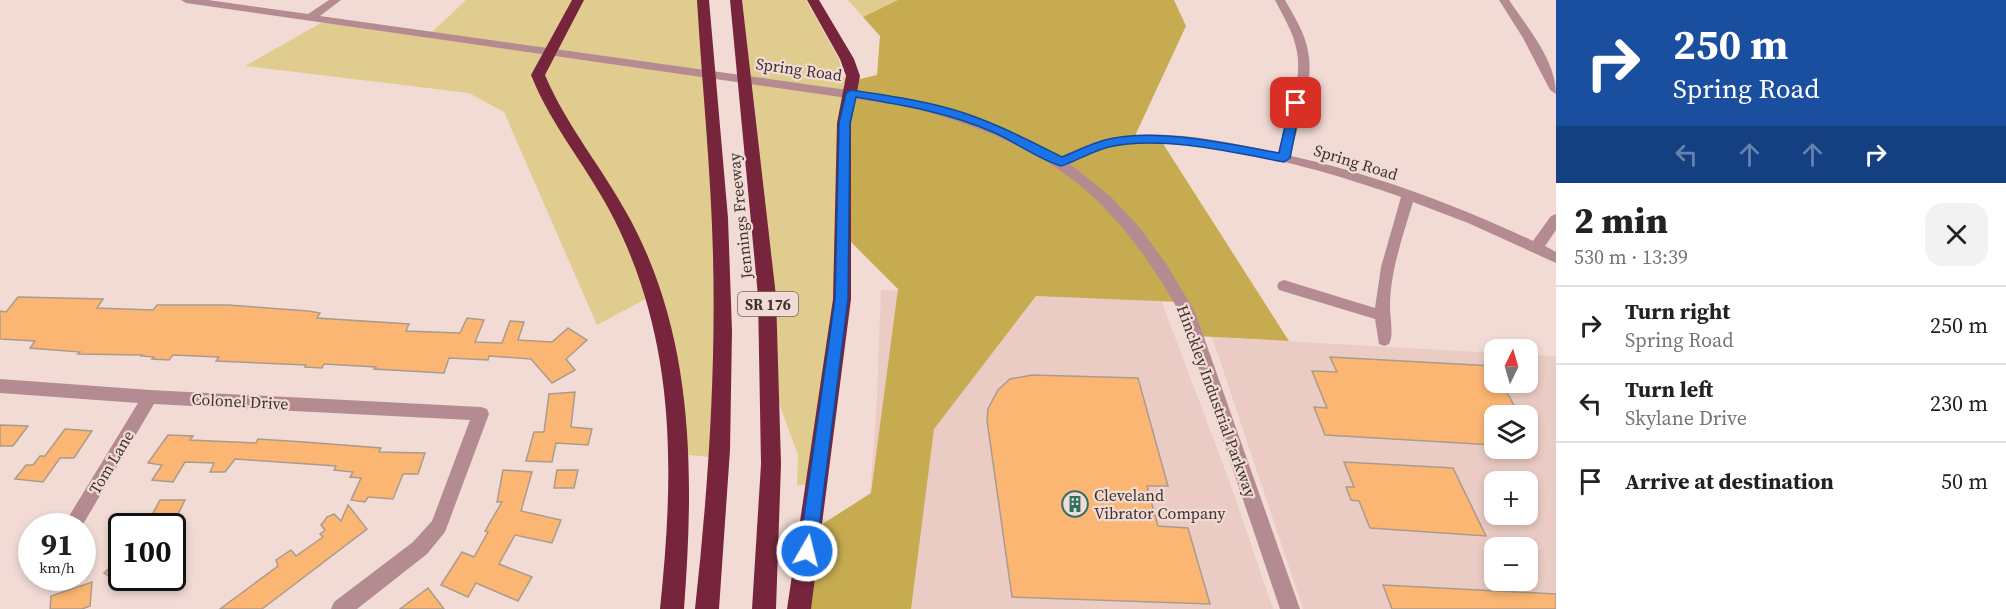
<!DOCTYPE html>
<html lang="en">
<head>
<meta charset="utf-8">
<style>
  :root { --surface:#fff; --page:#f2f2f2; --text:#222; --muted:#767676; --line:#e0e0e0 }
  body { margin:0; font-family:"Source Serif 4",serif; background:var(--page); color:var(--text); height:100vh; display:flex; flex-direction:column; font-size:22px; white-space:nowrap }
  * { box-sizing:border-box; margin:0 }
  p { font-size:20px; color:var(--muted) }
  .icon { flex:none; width:33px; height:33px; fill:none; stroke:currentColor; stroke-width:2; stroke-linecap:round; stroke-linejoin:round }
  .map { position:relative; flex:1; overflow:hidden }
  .details { display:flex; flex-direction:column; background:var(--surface); width:450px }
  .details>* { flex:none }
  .hud { background:#1a4fa0; color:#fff; overflow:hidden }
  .needle { width:39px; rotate:5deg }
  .tools { position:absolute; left:1484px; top:339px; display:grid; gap:12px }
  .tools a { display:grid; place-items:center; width:54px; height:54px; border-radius:12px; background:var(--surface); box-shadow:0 3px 9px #0003; font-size:30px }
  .speed { position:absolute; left:18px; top:513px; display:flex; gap:12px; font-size:30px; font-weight:700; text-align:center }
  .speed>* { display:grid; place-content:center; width:78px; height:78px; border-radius:50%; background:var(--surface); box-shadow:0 3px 9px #0003; line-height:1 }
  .speed small { font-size:15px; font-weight:400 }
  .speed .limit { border:3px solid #111; border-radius:9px; background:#fff; color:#111 }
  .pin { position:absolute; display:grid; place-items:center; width:51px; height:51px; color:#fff; margin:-26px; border-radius:12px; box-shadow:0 3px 9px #0006 }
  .me { position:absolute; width:66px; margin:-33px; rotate:8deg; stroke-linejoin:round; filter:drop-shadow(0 0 4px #0008) }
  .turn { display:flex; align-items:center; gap:21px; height:126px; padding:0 18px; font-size:27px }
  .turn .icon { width:78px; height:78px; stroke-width:2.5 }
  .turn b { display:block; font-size:42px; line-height:51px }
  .lanes { display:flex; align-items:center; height:57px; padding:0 18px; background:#0003; justify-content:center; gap:30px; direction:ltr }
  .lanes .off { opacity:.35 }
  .round { display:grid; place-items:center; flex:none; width:63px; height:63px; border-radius:18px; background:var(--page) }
  .head { display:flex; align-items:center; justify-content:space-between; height:102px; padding:0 18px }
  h1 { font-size:36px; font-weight:800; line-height:45px }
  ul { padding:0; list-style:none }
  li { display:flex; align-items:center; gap:18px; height:78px; padding:0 18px; border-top:2px solid var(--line) }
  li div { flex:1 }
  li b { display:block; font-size:22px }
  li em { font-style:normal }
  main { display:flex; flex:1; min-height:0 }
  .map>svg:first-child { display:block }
  .built { fill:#ebccc4; fill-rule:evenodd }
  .green { fill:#dfcc8e }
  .forest { fill:#c6ab50 }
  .building { fill:#fbb673; stroke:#ab9b8d; stroke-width:1.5 }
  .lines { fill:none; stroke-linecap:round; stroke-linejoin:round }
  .minor { fill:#b58b92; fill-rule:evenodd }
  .highway { fill:#77253d; fill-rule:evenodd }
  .route { fill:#1a73e8; stroke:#114b97; stroke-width:1.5 }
  .labels { text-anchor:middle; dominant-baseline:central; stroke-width:4.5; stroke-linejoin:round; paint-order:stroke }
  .shield { fill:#f2dbd5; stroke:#736663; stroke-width:1.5 }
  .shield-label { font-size:15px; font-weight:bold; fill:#3d3432 }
  .street-label { font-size:16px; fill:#3d3432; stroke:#f2dbd5 }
  .poi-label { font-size:16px; fill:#3d3432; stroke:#f2dbd5; text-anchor:start }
</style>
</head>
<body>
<main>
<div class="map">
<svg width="1556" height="609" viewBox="0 0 1556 609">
  <rect width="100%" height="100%" fill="#f2dbd5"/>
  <!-- built -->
  <g class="built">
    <polygon points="881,290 1161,300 1229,480 1273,609 862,609 877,397"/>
    <path d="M1212,337L1494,353V382H1527V355L1556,356V609H1303ZM1494,416H1527V448H1494ZM1494,482H1527V514H1494ZM1494,548H1527V580H1494Z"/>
  </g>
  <!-- green -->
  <g class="green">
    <polygon points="466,0 703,0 720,242 718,458 681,454 653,295 597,325 504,112 469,93 245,66 326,20 430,34"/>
    <polygon points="739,0 806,0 839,59 842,76 852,81 844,235 833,299 808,485 797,485 798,455 771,381"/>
    <polygon points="848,0 898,0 863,17"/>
  </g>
  <!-- forest -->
  <polygon class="forest" points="898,0 1174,0 1186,26 1133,140 1160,139 1289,341 1196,336 1181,302 1036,296 934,429 911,609 799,609 810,532 871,493 898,289 844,235 852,81 877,75 880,36 863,17"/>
  <!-- building -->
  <g class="building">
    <polygon points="18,297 103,299 97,308 153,310 157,305 228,305 308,311 320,313 317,318 409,324 406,331 460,333 467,318 484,320 475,342 502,343 510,321 524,322 518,340 552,342 568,328 587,340 566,359 575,370 552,383 531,359 489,356 488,360 449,358 444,373 374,369 376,367 324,364 322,368 305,367 306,365 216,361 219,357 173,355 169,360 152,359 154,357 141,356 142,355 78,354 80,352 30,348 35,341 0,339 0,311 6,312"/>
    <polygon points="1330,357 1494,366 1494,382 1501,382 1520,416 1494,416 1494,445 1325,435 1314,407 1327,408 1312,371 1337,372"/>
    <polygon points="1032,375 1138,378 1168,486 1147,486 1158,526 1188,528 1210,604 1012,597 987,420 988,409 998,390 1010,379"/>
    <polygon points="575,392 571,427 592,429 588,445 556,443 552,462 526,461 534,432 544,432 549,394"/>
    <polygon points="0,425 28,426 13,446 0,446"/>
    <polygon points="65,429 92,431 74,458 60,458 43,482 15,479 26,465 33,465 40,456 45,456"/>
    <polygon points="168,435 193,436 190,440 256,443 258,439 304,442 381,448 379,452 425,453 418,474 403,474 393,499 368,497 365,502 351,500 361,478 350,477 353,472 334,470 336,466 235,459 225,472 210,472 214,463 185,462 173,482 152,480 162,465 148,463"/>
    <polygon points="1344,462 1453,468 1486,536 1370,528 1359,501 1351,500 1346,487 1354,487"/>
    <polygon points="503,470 532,472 521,511 561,520 552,543 515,535 499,564 532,577 518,601 476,583 468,597 441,585 462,552 474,557 488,532 485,531 502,502 497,502"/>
    <polygon points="557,470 578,470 574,488 554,488"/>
    <polygon points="160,500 185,500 172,526 146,526"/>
    <polygon points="348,505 367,529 262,609 220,609 278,566 276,560 291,550 296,556 323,537 320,534 325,530 321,525 327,517 334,514 341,521"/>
    <polygon points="122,556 122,584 104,573"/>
    <polygon points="92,582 90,606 82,609 50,609 51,596"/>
    <polygon points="1383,585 1556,594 1556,609 1392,609"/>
    <polygon points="428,588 444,609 400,609"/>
  </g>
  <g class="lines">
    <!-- minor -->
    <g class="minor">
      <path d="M181,0H208L308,14L329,0H341L320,16L911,99C963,113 1014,128 1060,157C1075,150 1091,142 1107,139C1163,127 1224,141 1278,153C1285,120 1303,85 1297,52C1294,33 1283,16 1275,0H1285C1294,16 1305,33 1308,51C1315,85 1297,122 1291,156C1374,174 1456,205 1533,241L1551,216L1556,214V230L1545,246L1556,252V263L1468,223L1413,202C1403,236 1390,271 1390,307C1390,318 1394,335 1389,344L1384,346L1379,344L1375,319L1279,290L1277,286L1279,282L1284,280L1375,308L1381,267L1401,197C1329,171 1181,128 1107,147C1094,151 1081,158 1069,163L1111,197L1140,228L1167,265L1195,312L1300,609H1280L1180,313C1109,188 1047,145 910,107L186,3Z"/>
      <path d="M1499,0H1509C1527,27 1556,60 1556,94L1550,90L1523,38Z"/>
      <polygon points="0,379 150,390 481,407 487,409 489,414 445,532 427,554 357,609 331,609 334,602 413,542 432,521 470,420 154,404 82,526 63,526 138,403 0,393"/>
    </g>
    <!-- highway -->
    <g class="highway">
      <path d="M572,0H584L545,75C567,127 604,170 630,219C695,340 694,476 684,609H660C674,474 677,346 615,221C590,170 552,128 531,75Z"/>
      <path d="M697,0H709L728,218L732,331L730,450L719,609H695C708,491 716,373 713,255C711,170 702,85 697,0Z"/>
      <polygon points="730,0 742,0 776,296 781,464 776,609 752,609 761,464 758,296"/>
      <polygon points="807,0 819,0 854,59 860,76 851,123 851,299 811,609 787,609 833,299 837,123 846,76 840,59"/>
    </g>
  </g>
  <!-- route -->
  <path class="route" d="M851,90C885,95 919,100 951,109C990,120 1026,139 1062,157C1075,152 1090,144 1105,140C1154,127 1229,144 1279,153L1290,103L1296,100L1301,103L1290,158L1284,162C1233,152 1159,135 1109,147C1092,151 1077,161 1061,166C1038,159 1017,143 995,133C950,113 903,105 856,97L850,123L848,299L816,551L813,557L807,559L801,557L799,551L835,299L839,123L846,93Z"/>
  <!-- icons -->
  <defs>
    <g id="building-ring" transform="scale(1.35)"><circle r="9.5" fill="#f2dbd5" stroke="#2e7266" stroke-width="1.5"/><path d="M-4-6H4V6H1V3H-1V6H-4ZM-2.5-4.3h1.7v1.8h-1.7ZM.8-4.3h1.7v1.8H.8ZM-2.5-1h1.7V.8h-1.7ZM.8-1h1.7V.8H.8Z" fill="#2e7266"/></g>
  </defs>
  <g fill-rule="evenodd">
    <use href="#building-ring" x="1075" y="504"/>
  </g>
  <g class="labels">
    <!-- shield labels -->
    <rect class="shield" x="738" y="292" width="60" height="24" rx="4.5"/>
    <g class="shield-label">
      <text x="768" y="304">SR 176</text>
    </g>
    <!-- street labels -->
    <g class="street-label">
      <text transform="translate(799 69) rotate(8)">Spring Road</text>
      <text transform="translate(1356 162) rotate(17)">Spring Road</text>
      <text transform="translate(740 216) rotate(-96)">Jennings Freeway</text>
      <text transform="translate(240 401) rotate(3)">Colonel Drive</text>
      <text transform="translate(1217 401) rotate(70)">Hinckley Industrial Parkway</text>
      <text transform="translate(111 462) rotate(-59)">Tom Lane</text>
    </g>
    <!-- poi labels -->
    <g class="poi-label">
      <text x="1094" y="495">Cleveland<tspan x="1094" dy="18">Vibrator Company</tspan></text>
    </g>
  </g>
</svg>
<div class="tools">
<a><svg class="needle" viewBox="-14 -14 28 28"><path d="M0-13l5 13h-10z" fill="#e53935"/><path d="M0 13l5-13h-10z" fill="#767676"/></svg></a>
<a><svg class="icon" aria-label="layers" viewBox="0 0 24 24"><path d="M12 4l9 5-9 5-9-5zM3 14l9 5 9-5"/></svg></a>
<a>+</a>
<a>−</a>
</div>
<div class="speed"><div>91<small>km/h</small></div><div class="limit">100</div></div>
<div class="pin" style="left:1296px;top:103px;background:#d93025"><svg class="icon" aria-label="arrive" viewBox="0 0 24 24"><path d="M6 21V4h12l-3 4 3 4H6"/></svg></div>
<svg class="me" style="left:807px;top:551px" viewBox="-20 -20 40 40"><circle r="17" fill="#1a73e8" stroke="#fff" stroke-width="3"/><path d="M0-11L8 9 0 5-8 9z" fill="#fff"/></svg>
</div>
<section class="details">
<div class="hud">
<div class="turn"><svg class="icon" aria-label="right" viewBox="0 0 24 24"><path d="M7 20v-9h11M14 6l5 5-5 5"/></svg><div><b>250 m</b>Spring Road</div></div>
<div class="lanes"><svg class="icon off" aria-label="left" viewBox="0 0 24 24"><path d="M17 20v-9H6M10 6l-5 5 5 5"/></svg><svg class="icon off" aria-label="ahead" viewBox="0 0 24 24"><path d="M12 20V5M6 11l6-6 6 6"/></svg><svg class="icon off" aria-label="ahead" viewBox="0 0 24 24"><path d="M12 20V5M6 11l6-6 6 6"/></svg><svg class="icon" aria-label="right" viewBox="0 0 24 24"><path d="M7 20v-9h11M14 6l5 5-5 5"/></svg></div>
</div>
<div class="head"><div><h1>2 min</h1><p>530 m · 13:39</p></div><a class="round"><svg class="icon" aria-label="close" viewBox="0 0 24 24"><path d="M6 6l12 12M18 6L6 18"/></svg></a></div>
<ul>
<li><svg class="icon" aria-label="right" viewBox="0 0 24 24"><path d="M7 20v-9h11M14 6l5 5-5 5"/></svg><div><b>Turn right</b><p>Spring Road</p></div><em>250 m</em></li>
<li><svg class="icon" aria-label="left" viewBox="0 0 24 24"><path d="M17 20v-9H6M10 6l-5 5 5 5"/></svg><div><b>Turn left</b><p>Skylane Drive</p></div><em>230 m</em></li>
<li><svg class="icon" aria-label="arrive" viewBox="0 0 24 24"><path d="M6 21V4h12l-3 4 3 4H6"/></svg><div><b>Arrive at destination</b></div><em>50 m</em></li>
</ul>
</section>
</main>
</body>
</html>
